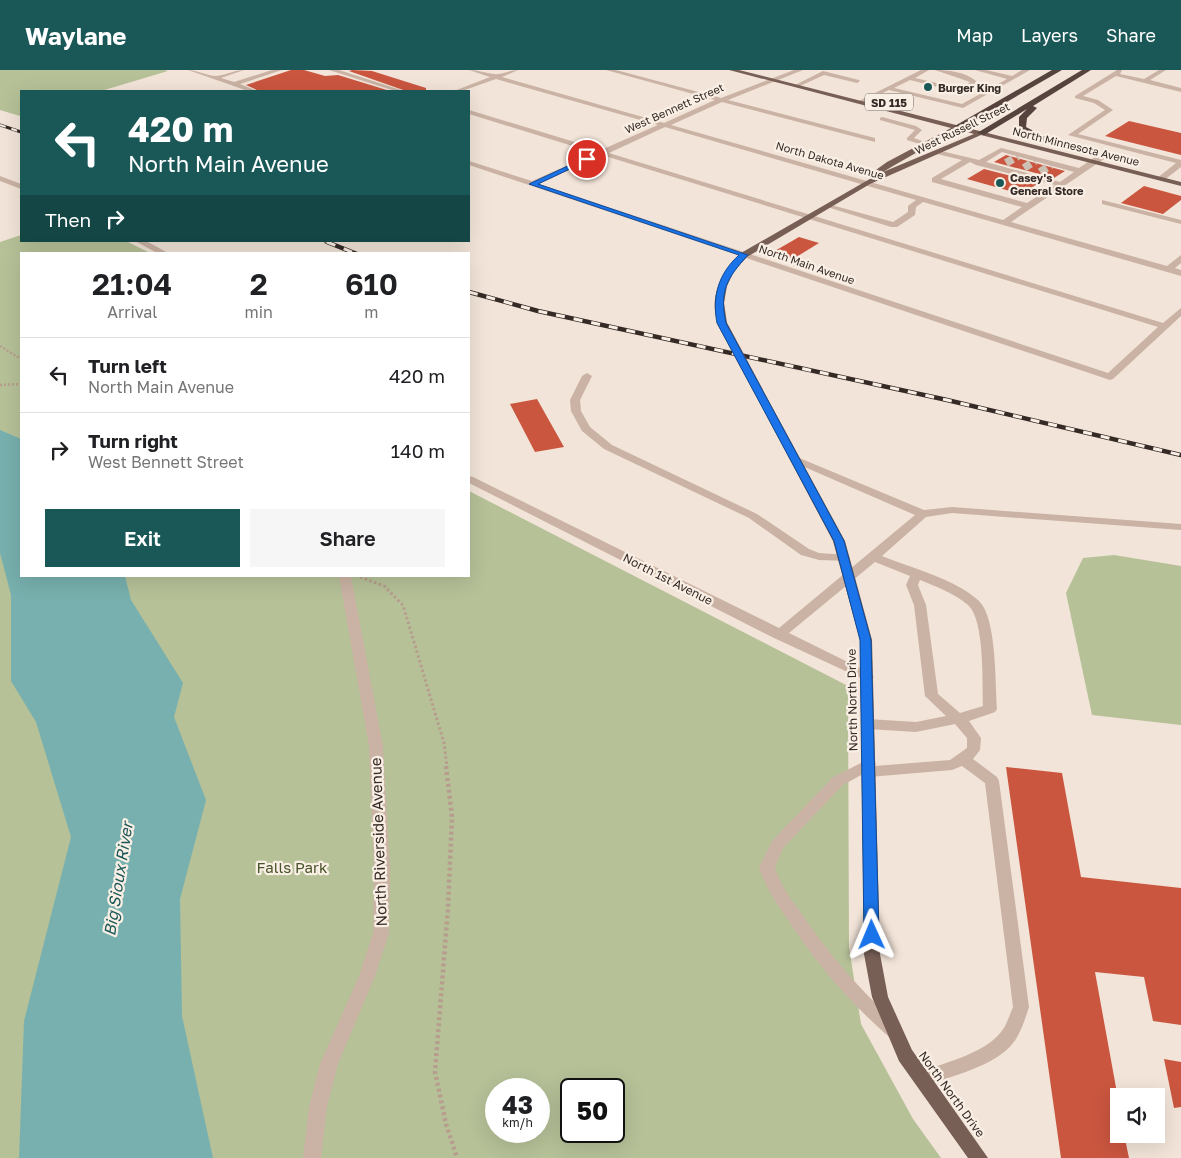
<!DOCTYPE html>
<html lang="en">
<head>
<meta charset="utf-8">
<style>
  :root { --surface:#fff; --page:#f6f6f6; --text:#202124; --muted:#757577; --line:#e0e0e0; --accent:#1a5858 }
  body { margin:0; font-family:"Golos Text",sans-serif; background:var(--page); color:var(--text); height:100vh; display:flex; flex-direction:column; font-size:19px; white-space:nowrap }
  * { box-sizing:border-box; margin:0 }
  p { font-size:16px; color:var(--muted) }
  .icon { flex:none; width:28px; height:28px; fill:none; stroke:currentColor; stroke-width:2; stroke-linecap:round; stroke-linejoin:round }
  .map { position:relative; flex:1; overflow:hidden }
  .panel { position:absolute; left:20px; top:182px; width:450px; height:325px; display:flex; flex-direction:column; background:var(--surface); border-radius:0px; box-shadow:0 5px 20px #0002 }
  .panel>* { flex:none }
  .hud { position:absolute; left:20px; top:20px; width:450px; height:152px; border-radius:0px; box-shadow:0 5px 20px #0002; background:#1a5858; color:#fff; overflow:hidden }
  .tools { position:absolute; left:1110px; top:1018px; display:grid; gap:10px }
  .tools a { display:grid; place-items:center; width:55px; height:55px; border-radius:0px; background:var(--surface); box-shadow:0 5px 20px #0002; font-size:25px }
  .speed { position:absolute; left:485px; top:1008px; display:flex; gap:10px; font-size:25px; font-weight:700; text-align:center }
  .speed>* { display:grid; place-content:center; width:65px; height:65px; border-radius:50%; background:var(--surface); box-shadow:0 5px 20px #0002; line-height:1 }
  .speed small { font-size:12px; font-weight:400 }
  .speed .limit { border:2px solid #111; border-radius:8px; background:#fff; color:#111 }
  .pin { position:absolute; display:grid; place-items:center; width:42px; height:42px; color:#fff; margin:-21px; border:2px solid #fff; border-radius:50%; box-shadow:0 1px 5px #0007 }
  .me { position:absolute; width:55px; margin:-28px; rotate:359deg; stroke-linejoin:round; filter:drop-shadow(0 0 4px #0008) }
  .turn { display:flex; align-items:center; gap:18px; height:105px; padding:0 25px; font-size:22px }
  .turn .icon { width:65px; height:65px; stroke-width:2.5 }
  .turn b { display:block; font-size:35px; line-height:42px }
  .then { display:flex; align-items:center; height:48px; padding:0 25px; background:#0003; gap:10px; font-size:19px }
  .eta { display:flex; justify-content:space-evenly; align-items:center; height:85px; text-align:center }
  .eta b { font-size:30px; font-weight:600; line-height:35px }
  .primary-button { display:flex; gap:10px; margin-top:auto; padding:10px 25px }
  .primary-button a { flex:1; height:58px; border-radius:0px; background:var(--accent); color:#fff; font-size:20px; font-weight:600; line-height:58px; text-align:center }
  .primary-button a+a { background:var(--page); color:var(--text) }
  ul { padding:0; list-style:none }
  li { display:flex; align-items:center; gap:15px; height:75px; padding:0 25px; border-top:1px solid var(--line) }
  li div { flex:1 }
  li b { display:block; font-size:19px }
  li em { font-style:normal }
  header { display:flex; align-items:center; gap:30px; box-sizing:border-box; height:70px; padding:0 25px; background:var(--accent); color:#fff }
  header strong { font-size:24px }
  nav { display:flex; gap:28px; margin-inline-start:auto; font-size:18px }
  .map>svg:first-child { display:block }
  .green { fill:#b6c198; fill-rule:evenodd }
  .water { fill:#77b0ae }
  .building { fill:#ca563f }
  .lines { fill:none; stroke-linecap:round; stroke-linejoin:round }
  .minor-tunnel { stroke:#ccbfb4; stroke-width:8; stroke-dasharray:8 4; stroke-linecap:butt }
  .path-far2 { stroke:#b69d8e; stroke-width:2.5; stroke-dasharray:2 2; stroke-linecap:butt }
  .path-far1 { stroke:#b69d8e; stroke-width:3; stroke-dasharray:2.5 2.5; stroke-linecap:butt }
  .path { stroke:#b69d8e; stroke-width:4.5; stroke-dasharray:3 3; stroke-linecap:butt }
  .minor { fill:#cab3a4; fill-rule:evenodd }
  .major { fill:#785f56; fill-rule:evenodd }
  .highway { fill:#57433d; fill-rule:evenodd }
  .rail-far1-casing { stroke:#352a26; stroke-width:3 }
  .rail-casing { stroke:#352a26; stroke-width:4.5 }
  .rail-far1 { stroke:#faefe5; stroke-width:2; stroke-dasharray:6; stroke-linecap:butt }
  .rail { stroke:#faefe5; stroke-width:3; stroke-dasharray:9; stroke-linecap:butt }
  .major-bridge { stroke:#785f56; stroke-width:9 }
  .route { fill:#1a73e8; stroke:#114b97 }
  .poi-dot { fill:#1a5858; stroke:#faefe5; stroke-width:2 }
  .labels { text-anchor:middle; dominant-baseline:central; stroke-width:4.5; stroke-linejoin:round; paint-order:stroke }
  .far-poi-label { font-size:11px; font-weight:bold; fill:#352a26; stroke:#faefe5; text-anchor:start }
  .shield { fill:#faefe5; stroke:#70655f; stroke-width:1 }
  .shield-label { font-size:11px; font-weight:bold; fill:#352a26 }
  .far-street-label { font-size:11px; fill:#352a26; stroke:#faefe5 }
  .street-label { font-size:12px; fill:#352a26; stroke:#faefe5 }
  .near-street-label { font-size:15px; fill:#352a26; stroke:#faefe5 }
  .near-park-label { font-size:15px; fill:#475429; stroke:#faefe5 }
  .near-water-label { font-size:16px; font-style:italic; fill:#1a5858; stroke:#faefe5 }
</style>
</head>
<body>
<header>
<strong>Waylane</strong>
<nav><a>Map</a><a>Layers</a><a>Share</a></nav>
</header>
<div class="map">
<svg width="1181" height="1088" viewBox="0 0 1181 1088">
  <rect width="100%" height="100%" fill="#f2e4d8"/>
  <!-- green -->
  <g class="green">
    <polygon points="0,0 164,0 168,1 101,21 21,21 20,46 0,40"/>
    <path d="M21,165V171H126L152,184H21V506H469V421L848,616L849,877L861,954L913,1049L941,1088H0V172ZM496,1019H539V1061H496ZM571,1019H614V1061H571Z"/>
    <polygon points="1114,485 1181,496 1181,655 1092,645 1066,523 1083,488"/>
  </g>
  <!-- water -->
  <polygon class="water" points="0,360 21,369 21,506 125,506 131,530 183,613 174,647 206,730 180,829 182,946 213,1088 19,1088 24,951 71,767 36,652 11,611 11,525 0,483"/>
  <!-- building -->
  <g class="building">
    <polygon points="291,0 304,0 325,6 338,5 390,21 259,21 246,15"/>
    <polygon points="352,0 372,1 426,18 426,21 406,21 349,1"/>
    <polygon points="1129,51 1181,63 1181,85 1105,66"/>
    <polygon points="1006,85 1065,101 1054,108 994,92"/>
    <polygon points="984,99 1039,113 1021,124 967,109"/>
    <polygon points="1144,116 1181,126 1181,130 1163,144 1121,133"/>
    <polygon points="799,167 819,173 793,189 773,182"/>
    <polygon points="537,329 564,377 535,382 510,334"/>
    <polygon points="1006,697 1062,703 1081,807 1181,818 1181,955 1153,951 1144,907 1095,902 1119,1034 1119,1064 1124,1064 1129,1088 1061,1088"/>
    <polygon points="1164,989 1181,992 1181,1037 1174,1038"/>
  </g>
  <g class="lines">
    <!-- minor-tunnel -->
    <g class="minor-tunnel">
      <polyline points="1006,93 1018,86"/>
      <polyline points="1024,98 1035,91"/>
      <polyline points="1040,102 1051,95"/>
    </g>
    <!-- path-far2 -->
    <g class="path-far2">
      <polyline points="0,276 21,289"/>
      <polyline points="0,315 21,314"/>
    </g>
    <!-- path-far1 -->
    <polyline class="path-far1" points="360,507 384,516 403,535 444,673 447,697"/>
    <!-- path -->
    <polyline class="path" points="446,696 452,747 448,838 435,1002 446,1054 457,1088"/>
    <!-- minor -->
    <g class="minor">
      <path d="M188,0C197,0 207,6 216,6C226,5 234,0 244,0L221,8L234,12L272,0H282L240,14L257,21H248Z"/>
      <polygon points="329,0 339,0 404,21 395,21"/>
      <path d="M469,0C478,0 485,3 494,4C501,5 510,0 518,0L502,7L664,53L715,30L606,0H616L721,28L794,0H803L728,30L875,68V72L722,32L671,55L1003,150L1022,137L932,112V108L962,90L937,84V80L979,90L1001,78L1079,98L1098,85H1104V89L1011,152L1167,196L1181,185V193L1175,198L1181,200V206L923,132L916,137L915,145L897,157H891L824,136L828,134L893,152L908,142V136L916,130L665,57L609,83L1163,253L1181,238V246L1113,309L1110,310L469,95V91L532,111L595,83L469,44V40L601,80L658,55L496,9L462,21H454L490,7ZM1002,82L1074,102L1060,112L986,92ZM602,85L1158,257L1108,303L539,114ZM970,92L976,95L1055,115L1027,133L941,109Z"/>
      <path d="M921,0H929L915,8L954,17H964L970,12L935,0C948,0 966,2 976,11L973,17L965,21H954L910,10L894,18L962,34L1007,9L975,0H986L1012,6L1022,0H1030L963,38L889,20L862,33L857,32Z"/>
      <polygon points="1117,0 1122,0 1120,4 1144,9 1159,0 1166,0 1150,10 1181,18 1181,22 1116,6 1083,26 1098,30 1113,40 1078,64 1181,90 1181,97 1163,111 1156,109 1176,93 1068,65 1105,40 1094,33 1075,28 1075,26"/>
      <polygon points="823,1 859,10 860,11 857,13 824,5 798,17 793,16"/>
      <polygon points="882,47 916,56 922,60 914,68 930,74 926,76 907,70 907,68 915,60 880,50 880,48"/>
      <polygon points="0,106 21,114 21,119 0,111"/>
      <polygon points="1102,130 1181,150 1181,154 1102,134"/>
      <polygon points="135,171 146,171 170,184 159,184"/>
      <polygon points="587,303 592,306 580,330 581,341 590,357 612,375 757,444 809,479 819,483 848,485 850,488 848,491 819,490 801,485 749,448 604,379 582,361 571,341 570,330 582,306"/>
      <path d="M797,387L924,440L952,437L1181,454V460L952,443L926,447L882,486C911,498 956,509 979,531C997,548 995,614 997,639L995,642L969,651L981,668L980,680L973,689L997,707L999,711L1029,937C1025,949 1021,963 1013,973C996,996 948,1007 922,1017L916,1015L913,1009L916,1003C941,994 984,984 1001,962C1007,955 1009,946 1013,937L985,713L962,696L952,700L869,707L863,704L843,715L783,778L775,797C779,813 789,826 799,840C828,883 861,922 900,956L903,961L900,966L894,969L888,966C848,931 815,892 786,847C775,831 765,816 759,797L772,771L833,707L869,689L874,690L876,694L875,696L950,690L967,678V668L955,654L916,662L868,659L863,657L861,654L863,651L868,649L916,652L946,646L925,626L914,535L906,515L910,506L875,492L789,563L872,604L874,607L867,611L774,568L469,413V406L473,407L779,558L915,445L793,392L792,390ZM920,510C937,517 954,523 968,535C985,550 982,614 983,636L960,643L938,624L926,535L918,515Z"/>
      <polygon points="339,506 351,506 383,676 390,800 389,863 375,906 338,994 327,1037 321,1088 303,1088 309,1037 320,994 359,906 373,863 374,800 369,676"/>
    </g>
    <!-- major -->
    <g class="major">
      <path d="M729,0H739L1181,112V116L981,65L870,114L747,187L734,201L727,216L724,233L727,253L722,256L719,255C707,229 722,201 741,183L875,106L872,104L873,102L887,92L951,58ZM958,59L974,64L883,102L893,96Z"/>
      <polygon points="759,319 764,322 845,471 872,570 880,884 888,927 912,980 988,1088 968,1088 899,991 872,927 864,884 860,570 833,471 754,322"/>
    </g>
    <!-- highway -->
    <g class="highway">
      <polygon points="1052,0 1062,0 960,59 953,57"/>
      <polygon points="1082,0 1091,0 1033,36 1037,38 1027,48 1026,57 1043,66 1098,83 1098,87 1037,70 1019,60 1019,47 1027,39 984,65 977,63"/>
    </g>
    <!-- rail-far1 casing -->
    <g class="rail-far1-casing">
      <g id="rail-far1">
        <polyline points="0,55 21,62"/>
        <polyline points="325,171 330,173"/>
      </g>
    </g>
    <!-- rail casing -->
    <g class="rail-casing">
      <g id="rail">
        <polyline points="327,172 357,184"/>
        <polyline points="469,222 538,241 947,330 1181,385"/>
      </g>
    </g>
    <!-- rail-far1 -->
    <use href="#rail-far1" class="rail-far1"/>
    <!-- rail -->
    <use href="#rail" class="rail"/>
    <!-- major-bridge -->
    <polyline class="major-bridge" points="722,253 759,322"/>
  </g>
  <!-- route -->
  <path class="route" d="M585,88L591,89L538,114L748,185C727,208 719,221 726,253L844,471L871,570L879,865L877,870L872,871L866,870L864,865L860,570L834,471L717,253C712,227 718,204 739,185L529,114Z"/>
  <!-- markers -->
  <g class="poi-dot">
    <circle cx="928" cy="17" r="5"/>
    <circle cx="1000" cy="113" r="5"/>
  </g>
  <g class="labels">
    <!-- far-poi labels -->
    <g class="far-poi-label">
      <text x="938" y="17">Burger King</text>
      <text x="1010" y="107">Casey's<tspan x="1010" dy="13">General Store</tspan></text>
    </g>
    <!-- shield labels -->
    <rect class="shield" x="865" y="23.5" width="48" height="17" rx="4"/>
    <g class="shield-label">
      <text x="889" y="32">SD 115</text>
    </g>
    <!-- far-street labels -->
    <g class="far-street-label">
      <text transform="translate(674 38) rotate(-24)">West Bennett Street</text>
      <text transform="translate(962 58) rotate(-26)">West Russell Street</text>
      <text transform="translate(1076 76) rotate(14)">North Minnesota Avenue</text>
      <text transform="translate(830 90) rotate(16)">North Dakota Avenue</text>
      <text transform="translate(807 194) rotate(19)">North Main Avenue</text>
    </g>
    <!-- street labels -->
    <g class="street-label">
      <text transform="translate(668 509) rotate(27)">North 1st Avenue</text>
      <text transform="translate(852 630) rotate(-91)">North North Drive</text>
      <text transform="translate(952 1024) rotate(54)">North North Drive</text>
    </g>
    <!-- near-street labels -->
    <g class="near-street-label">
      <text transform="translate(378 772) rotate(-92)">North Riverside Avenue</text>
    </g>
    <!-- near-park labels -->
    <g class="near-park-label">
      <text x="292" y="797">Falls Park</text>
    </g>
    <!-- near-water labels -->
    <g class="near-water-label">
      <text transform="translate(118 809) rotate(-81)">Big Sioux River</text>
    </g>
  </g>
</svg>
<div class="tools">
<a><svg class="icon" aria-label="sound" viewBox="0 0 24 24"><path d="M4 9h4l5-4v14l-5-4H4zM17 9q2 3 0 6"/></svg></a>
</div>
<div class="speed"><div>43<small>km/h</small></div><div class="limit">50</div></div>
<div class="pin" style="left:587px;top:89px;background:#d93025"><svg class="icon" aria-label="arrive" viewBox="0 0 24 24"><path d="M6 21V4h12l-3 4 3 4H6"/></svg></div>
<svg class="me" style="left:872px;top:865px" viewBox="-20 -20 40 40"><path d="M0-17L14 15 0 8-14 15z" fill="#1a73e8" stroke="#fff" stroke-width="4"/></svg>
<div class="hud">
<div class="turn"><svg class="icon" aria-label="left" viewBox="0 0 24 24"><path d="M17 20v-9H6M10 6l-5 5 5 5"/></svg><div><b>420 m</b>North Main Avenue</div></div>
<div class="then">Then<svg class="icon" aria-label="right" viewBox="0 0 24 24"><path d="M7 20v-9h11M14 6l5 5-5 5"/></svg></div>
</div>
<section class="panel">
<div class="eta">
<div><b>21:04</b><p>Arrival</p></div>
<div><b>2</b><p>min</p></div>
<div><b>610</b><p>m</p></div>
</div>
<ul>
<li><svg class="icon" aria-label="left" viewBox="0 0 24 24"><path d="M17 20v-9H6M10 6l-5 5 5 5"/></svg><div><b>Turn left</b><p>North Main Avenue</p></div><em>420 m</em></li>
<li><svg class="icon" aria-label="right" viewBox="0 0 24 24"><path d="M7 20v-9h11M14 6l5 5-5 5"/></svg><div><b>Turn right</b><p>West Bennett Street</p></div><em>140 m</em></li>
</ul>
<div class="primary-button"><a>Exit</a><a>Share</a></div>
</section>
</div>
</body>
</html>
